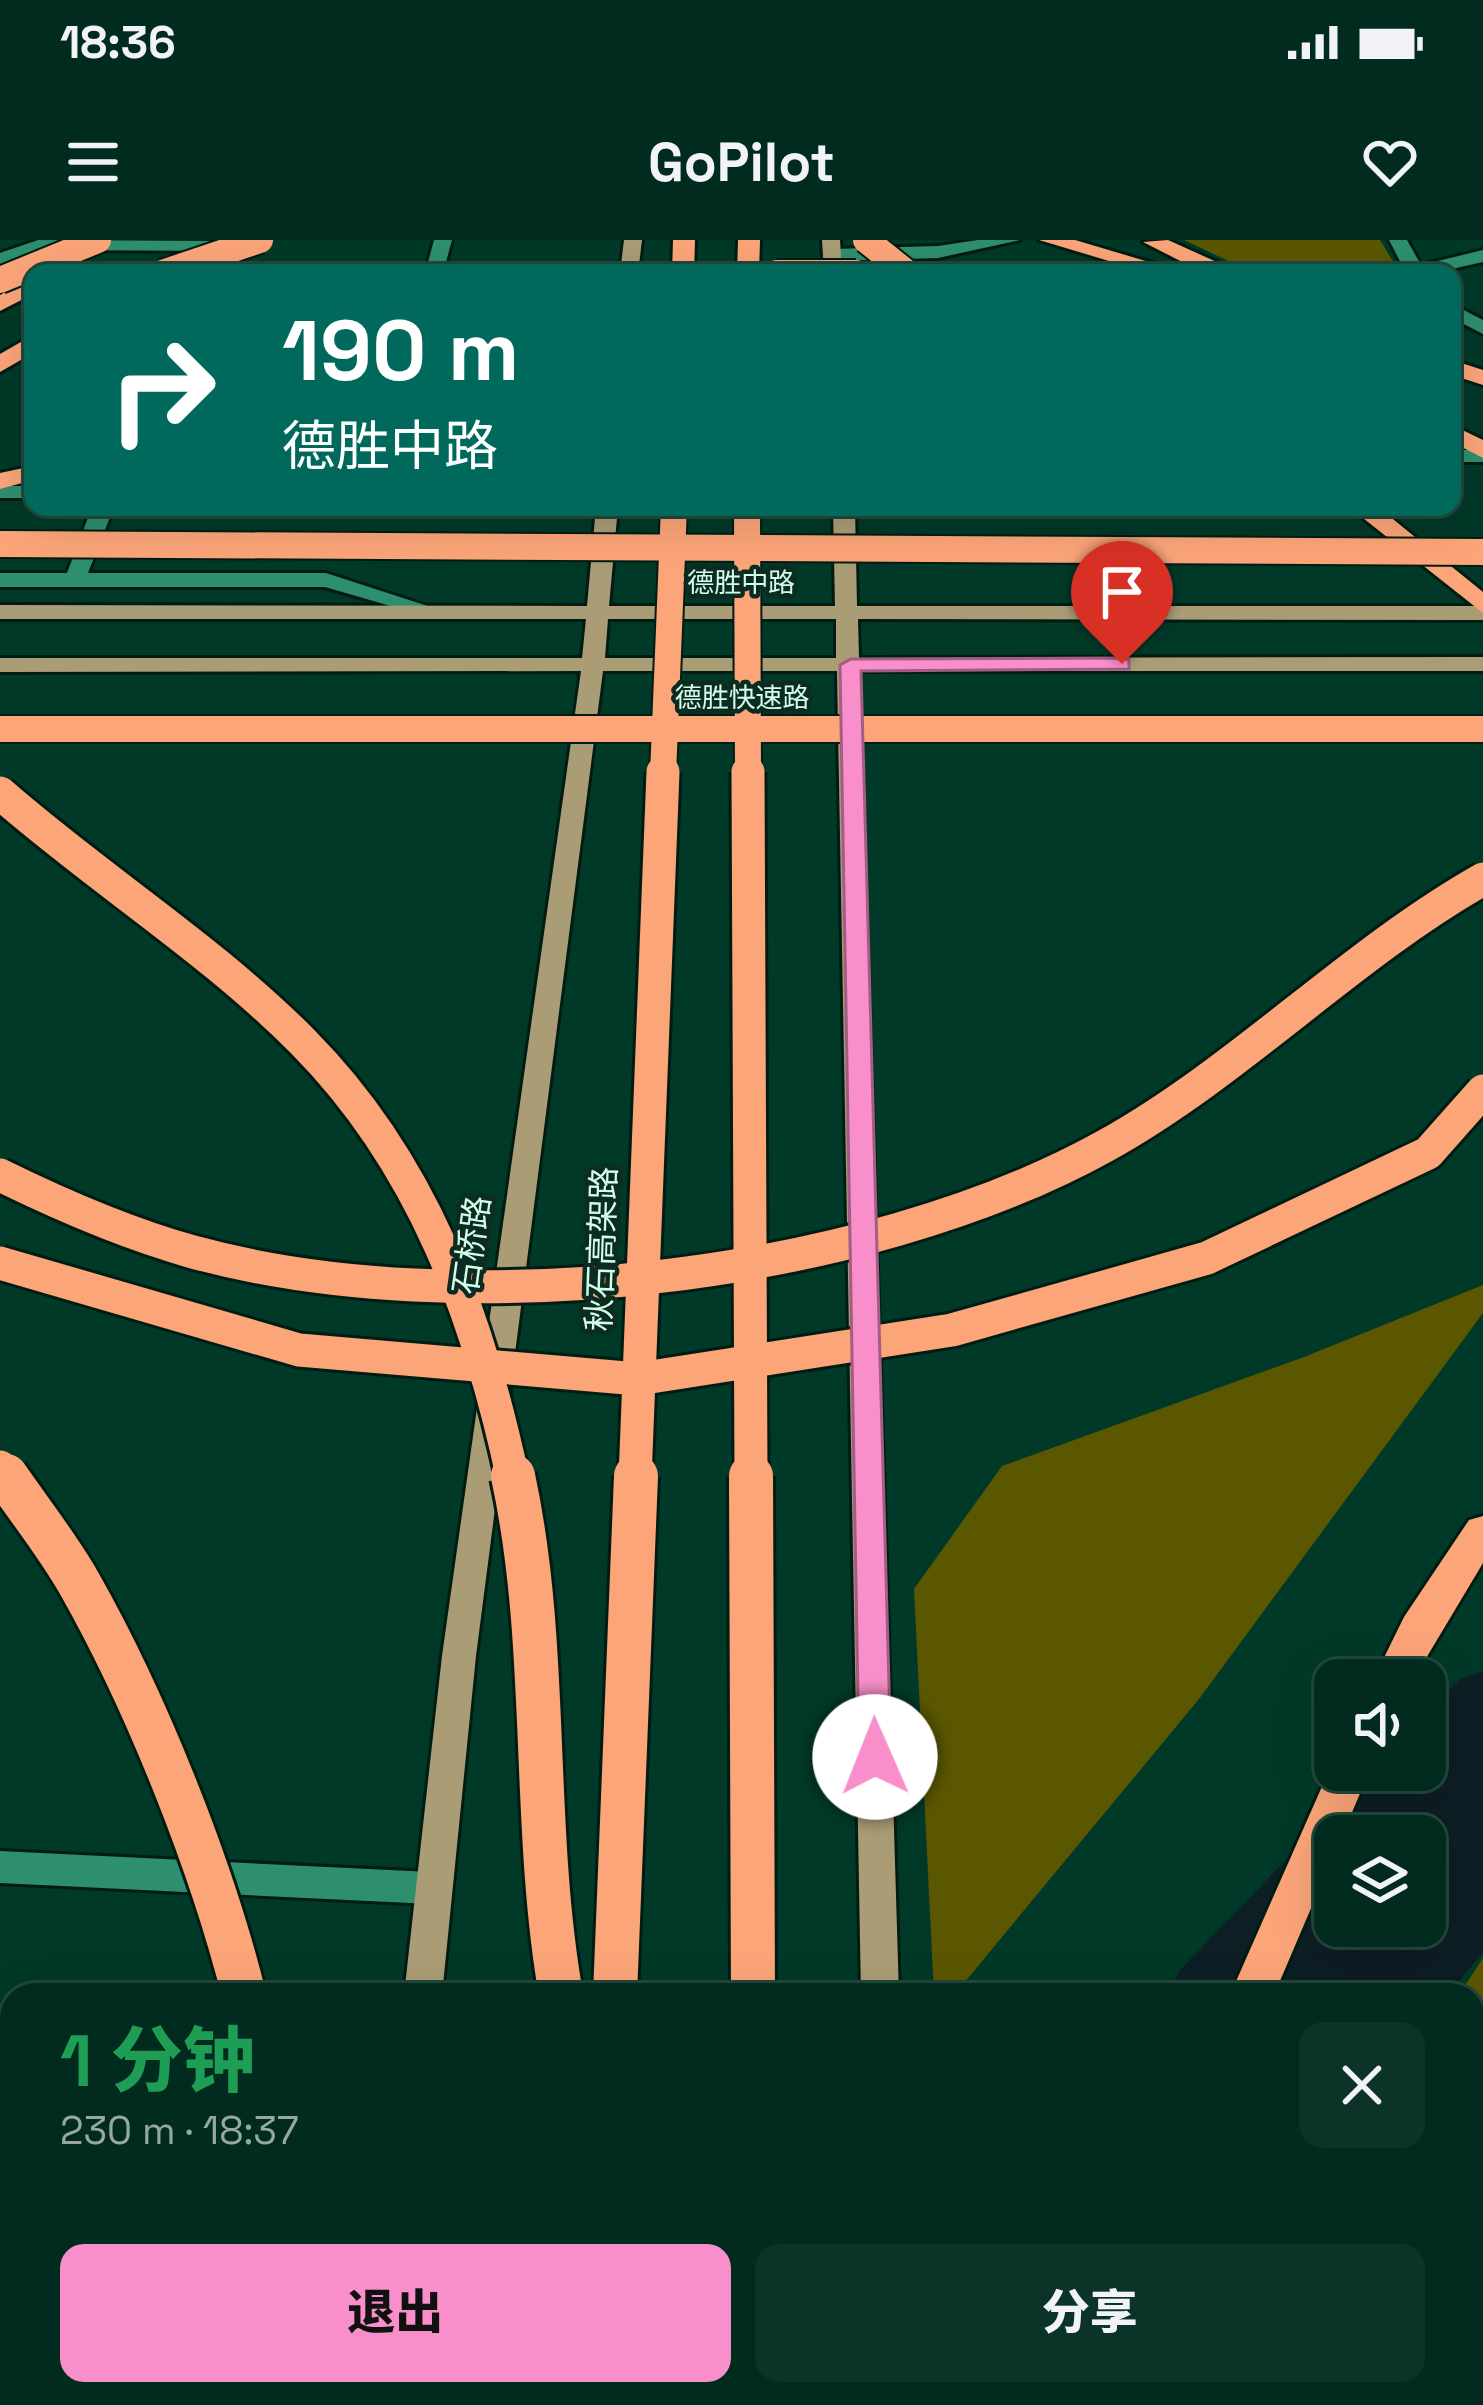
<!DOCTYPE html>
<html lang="zh">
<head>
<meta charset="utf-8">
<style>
  :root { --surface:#012b1e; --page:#0b3327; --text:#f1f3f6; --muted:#96a7a4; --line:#23473c; --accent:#f98fca }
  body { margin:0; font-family:"Space Grotesk","Noto Sans SC",sans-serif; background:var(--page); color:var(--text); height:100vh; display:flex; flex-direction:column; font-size:45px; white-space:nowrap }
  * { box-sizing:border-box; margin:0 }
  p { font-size:39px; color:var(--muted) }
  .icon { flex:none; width:66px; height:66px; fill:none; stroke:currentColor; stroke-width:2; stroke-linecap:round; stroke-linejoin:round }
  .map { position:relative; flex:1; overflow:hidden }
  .drawer { position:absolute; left:0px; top:1743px; width:1485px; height:423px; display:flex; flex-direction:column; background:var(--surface); border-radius:36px 36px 0 0; box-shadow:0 12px 48px #0002,0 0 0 3px var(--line) }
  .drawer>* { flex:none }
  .banner { position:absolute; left:24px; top:24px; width:1437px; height:252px; border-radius:24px; box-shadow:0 12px 48px #0002,0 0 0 3px var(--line); background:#00695c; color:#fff; overflow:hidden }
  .tools { position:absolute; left:1314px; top:1419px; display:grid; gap:24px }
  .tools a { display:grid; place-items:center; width:132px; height:132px; border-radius:24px; background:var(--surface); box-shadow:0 12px 48px #0002,0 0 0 3px var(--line); font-size:60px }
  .pin { position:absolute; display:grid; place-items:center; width:102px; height:102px; color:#fff; margin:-123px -51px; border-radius:50% 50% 50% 0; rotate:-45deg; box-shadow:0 0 12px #0007 }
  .pin .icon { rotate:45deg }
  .me { position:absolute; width:132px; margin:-66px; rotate:359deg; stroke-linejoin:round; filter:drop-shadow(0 0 9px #0008) }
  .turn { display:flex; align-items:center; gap:42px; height:252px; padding:0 60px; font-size:54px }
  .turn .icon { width:156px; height:156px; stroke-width:2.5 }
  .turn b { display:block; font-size:84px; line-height:102px }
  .round { display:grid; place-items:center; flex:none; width:126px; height:126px; border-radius:24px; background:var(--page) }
  .overview { display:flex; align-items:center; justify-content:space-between; height:204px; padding:0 60px }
  h1 { font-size:72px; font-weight:800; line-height:90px; color:#1e9e55 }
  .primary-button { display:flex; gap:24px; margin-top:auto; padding:24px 60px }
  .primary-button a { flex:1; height:138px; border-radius:24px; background:var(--accent); color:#111; font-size:48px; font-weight:800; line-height:138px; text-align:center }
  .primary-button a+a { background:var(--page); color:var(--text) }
  .status { display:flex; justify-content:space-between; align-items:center; height:84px; padding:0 60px; background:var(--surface); direction:ltr }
  .status svg { height:33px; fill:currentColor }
  header { display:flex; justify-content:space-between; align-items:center; height:156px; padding:0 60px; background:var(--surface); font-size:54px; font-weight:800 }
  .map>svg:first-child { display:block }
  .green { fill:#5b5700 }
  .water { fill:#0e1e25 }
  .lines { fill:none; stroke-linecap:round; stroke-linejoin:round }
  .canal { fill:#0e1e25; fill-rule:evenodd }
  .building { fill:#1e5b55; stroke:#15403c; stroke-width:3 }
  .minor-casing { stroke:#011d13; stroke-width:6 }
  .major-casing { stroke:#011d13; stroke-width:6 }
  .highway-casing { stroke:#011d13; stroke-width:6 }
  .minor { fill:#2e8f6e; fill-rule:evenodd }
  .major { fill:#aa9c75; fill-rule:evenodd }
  .highway { fill:#fca579; fill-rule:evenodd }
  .highway-bridge-far2-casing { stroke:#011d13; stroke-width:30; stroke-linecap:butt }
  .highway-bridge-far1-casing { stroke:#011d13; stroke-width:39; stroke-linecap:butt }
  .highway-bridge-casing { stroke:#011d13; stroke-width:50; stroke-linecap:butt }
  .highway-bridge-far2 { stroke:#fca579; stroke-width:26 }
  .highway-bridge-far1 { stroke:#fca579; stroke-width:33 }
  .highway-bridge { stroke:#fca579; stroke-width:44 }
  .route { fill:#f98fca; stroke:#a25d83; stroke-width:3 }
  .labels { text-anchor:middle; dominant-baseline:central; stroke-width:9; stroke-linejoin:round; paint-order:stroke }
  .far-street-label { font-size:27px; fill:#d2fdea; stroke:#0e2b21 }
  .street-label { font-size:33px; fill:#d2fdea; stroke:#0e2b21 }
</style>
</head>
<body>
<div class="status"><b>18:36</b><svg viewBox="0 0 49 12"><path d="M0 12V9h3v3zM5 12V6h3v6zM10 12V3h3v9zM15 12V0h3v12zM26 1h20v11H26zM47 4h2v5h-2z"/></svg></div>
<header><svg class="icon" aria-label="menu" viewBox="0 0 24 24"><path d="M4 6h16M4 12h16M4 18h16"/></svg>GoPilot<svg class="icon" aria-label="heart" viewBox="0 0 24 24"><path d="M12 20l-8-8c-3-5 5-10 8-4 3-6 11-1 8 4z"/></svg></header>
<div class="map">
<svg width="1483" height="2165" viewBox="0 0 1483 2165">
  <rect width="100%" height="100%" fill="#013928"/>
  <!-- green -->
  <g class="green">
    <polygon points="1184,0 1380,0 1400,33 1254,33"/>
    <polygon points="1483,1045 1483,1073 1199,1459 954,1755 934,1755 914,1349 1002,1226 1304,1117"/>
    <polygon points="1483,1718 1483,2014 1473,2026 1473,1755 1459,1755"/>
    <polygon points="1230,2154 1366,2154 1357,2165 1229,2165"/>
  </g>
  <!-- water -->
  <g class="water">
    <polygon points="1483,1460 1483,1712 1448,1755 1204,1755 1335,1617 1335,1686 1425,1686 1425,1596 1355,1596 1417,1530 1425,1530 1425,1521"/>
    <polygon points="775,2154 1099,2154 1088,2165 764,2165"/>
  </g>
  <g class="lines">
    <!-- canal -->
    <polygon class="canal" points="1483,1431 1483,1506 1401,1596 1335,1596 1335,1667 1254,1755 1168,1755 1179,1731 1310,1595 1322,1590 1330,1574 1372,1530 1425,1530 1425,1475 1459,1440"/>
  </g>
  <!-- building -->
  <polygon class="building" points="1483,2089 1483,2165 1432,2165 1440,2154 1473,2154 1473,2104"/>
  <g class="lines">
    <!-- minor casing -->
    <g class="minor-casing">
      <g id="minor">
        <polygon points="38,0 223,1 232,6 223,11 46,10 0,25 0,13"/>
        <polygon points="434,0 452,0 443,33 425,33"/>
        <polygon points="978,0 1020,0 938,18 832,21 823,15 832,9 938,6"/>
        <polygon points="1389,0 1407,0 1421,25 1483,10 1483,22 1434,33 1406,33"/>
        <polygon points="1452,64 1483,80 1483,94 1452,78"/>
        <rect x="1452" y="210" width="31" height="12"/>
        <rect x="0" y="246" width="33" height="12"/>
        <polygon points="92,267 114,267 88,333 326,333 443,371 432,378 325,347 0,347 0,333 67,333"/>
        <polygon points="0,1611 431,1632 444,1637 449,1648 444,1659 431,1664 0,1643"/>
      </g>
    </g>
    <!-- major casing -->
    <g class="major-casing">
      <g id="major">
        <polygon points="624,0 642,0 638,33 620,33"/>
        <polygon points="822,0 840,0 842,33 824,33"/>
        <path d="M596,267H618L609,366H835L833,267H855L857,366H1483V380L858,379L859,418L1483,417V431H859L899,1755H861L837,431H603L476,1416L442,1755H404L442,1416L581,431L0,432V418H582L586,379H0V365L587,366ZM608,379H836V418H605Z"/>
        <rect x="373" y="2154" width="42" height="11"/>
        <rect x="868" y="2154" width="42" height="11"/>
      </g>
    </g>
    <!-- highway casing -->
    <g class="highway-casing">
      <g id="highway">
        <polygon points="673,0 695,0 694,33 672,33"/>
        <polygon points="738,0 760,0 759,33 737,33"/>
        <polygon points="1039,0 1075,0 1186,33 1149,33"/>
        <polygon points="1168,0 1230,28 1233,33 1204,33 1143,2"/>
        <polygon points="33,38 33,54 0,71 0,55"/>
        <polygon points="33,95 33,113 0,132 0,114"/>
        <polygon points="1452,120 1483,130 1483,145 1452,135"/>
        <polygon points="1452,185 1483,200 1483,218 1452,202"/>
        <polygon points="33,226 33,240 0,249 0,233"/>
        <polygon points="1349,267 1378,267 1483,352 1483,373"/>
        <polygon points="1483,1276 1483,1323 1413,1440 1373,1440 1404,1377 1469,1280"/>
        <polygon points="1335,1517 1335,1530 1370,1530 1342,1596 1335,1596 1335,1612 1274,1755 1230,1755"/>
        <polygon points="295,2154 345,2154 346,2165 296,2165"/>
        <rect x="573" y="2154" width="50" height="11"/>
        <rect x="730" y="2154" width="50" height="11"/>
        <polygon points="1103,2154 1153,2154 1151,2165 1101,2165"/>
      </g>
    </g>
    <!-- minor -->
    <use href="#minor" class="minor"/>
    <!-- major -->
    <use href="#major" class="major"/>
    <!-- highway -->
    <use href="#highway" class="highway"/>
    <!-- highway-bridge-far2 casing -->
    <g class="highway-bridge-far2-casing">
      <g id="highway-bridge-far2">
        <polyline points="866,0 907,33"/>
        <polyline points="162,33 260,0"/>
        <polyline points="777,33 856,33"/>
        <polyline points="0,40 98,0"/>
        <polyline points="747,267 748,535"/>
        <polyline points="0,304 1483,312"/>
        <polyline points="0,489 1483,489"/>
        <polyline points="663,535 674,267"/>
      </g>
    </g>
    <!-- highway-bridge-far1 casing -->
    <g class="highway-bridge-far1-casing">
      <g id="highway-bridge-far1">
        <polyline points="748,532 751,1239"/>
        <path d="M0,553C98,639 211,709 303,802C423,923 478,1076 513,1239"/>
        <path d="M0,935C63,966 125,993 193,1012C460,1085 863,1040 1105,906C1240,831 1349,715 1483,639"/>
        <polyline points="0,1023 299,1110 638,1139 952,1090 1207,1018 1428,913 1483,851"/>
        <polyline points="0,1227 8,1239"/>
        <polyline points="635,1239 663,532"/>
      </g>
    </g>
    <!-- highway-bridge casing -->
    <g class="highway-bridge-casing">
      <g id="highway-bridge">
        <path d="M6,1236C30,1271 58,1306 79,1343C146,1461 211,1624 244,1755"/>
        <path d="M513,1236C550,1407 531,1584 561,1755"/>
        <polyline points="751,1236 753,1755"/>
        <polyline points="615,1755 636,1236"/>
      </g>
    </g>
    <!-- highway-bridge-far2 -->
    <use href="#highway-bridge-far2" class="highway-bridge-far2"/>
    <!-- highway-bridge-far1 -->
    <use href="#highway-bridge-far1" class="highway-bridge-far1"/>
    <!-- highway-bridge -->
    <use href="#highway-bridge" class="highway-bridge"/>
  </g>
  <!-- route -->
  <polygon class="route" points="1122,418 1129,420 1129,429 861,431 891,1517 886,1527 864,1527 859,1517 840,425 851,419"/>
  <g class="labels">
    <!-- far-street labels -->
    <g class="far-street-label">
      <text x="741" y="342">德胜中路</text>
      <text x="742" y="457">德胜快速路</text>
    </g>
    <!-- street labels -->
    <g class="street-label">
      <text transform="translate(472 1005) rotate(-82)">石桥路</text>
      <text transform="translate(602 1009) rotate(-88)">秋石高架路</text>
    </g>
  </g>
</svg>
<div class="tools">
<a><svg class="icon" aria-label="sound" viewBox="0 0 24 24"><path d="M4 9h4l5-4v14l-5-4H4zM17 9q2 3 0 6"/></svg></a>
<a><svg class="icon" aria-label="layers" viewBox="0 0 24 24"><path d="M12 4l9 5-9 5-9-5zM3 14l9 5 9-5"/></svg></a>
</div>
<div class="pin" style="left:1122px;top:424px;background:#d93025"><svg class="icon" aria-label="arrive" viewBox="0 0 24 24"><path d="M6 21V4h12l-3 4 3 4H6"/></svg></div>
<svg class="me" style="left:875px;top:1517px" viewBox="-20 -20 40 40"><circle r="19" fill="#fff"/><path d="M0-13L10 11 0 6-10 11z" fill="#f98fca"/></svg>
<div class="banner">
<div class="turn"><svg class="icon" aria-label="right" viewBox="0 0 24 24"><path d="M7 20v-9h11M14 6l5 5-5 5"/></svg><div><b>190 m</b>德胜中路</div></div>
</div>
<section class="drawer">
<div class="overview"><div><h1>1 分钟</h1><p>230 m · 18:37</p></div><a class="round"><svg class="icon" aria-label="close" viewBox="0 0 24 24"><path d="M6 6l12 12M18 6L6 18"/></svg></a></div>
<div class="primary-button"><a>退出</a><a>分享</a></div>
</section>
</div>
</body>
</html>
